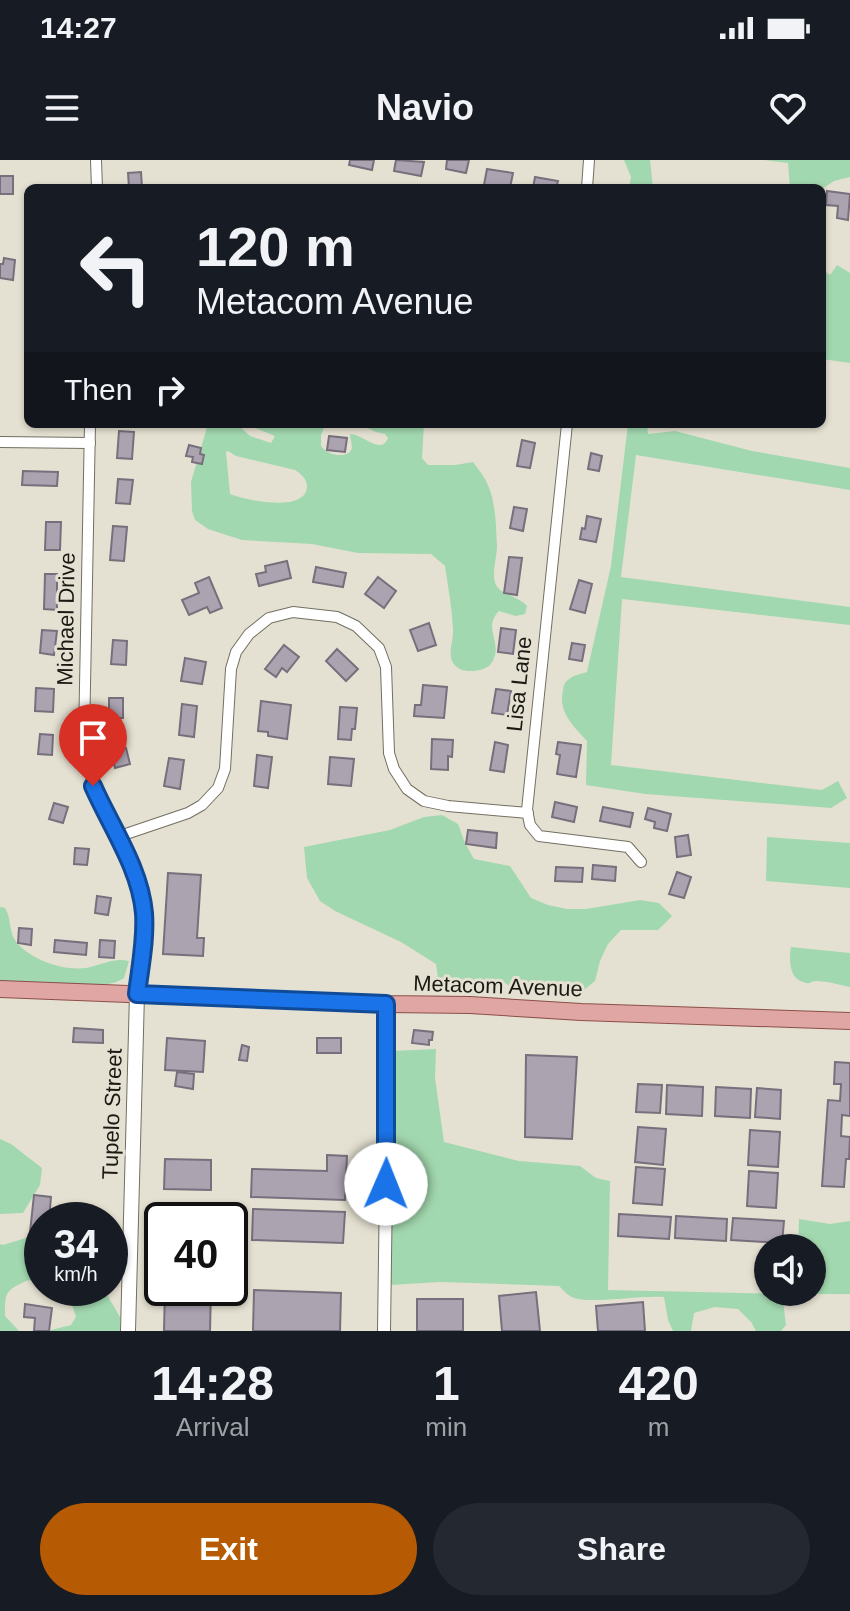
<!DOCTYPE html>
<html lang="en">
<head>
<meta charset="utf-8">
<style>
  :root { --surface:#171b24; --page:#242831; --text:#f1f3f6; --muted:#9ea1a6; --accent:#b65a03 }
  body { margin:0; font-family:Arial,sans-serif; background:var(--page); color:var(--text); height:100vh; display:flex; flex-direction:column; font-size:30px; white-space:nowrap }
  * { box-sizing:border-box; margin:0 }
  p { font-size:26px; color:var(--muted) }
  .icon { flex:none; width:44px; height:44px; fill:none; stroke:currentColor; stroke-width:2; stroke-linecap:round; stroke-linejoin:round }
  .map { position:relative; height:1171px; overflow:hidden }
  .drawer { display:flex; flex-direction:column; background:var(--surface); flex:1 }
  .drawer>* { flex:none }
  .top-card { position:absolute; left:24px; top:24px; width:802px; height:244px; border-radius:12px; box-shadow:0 2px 6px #0004; background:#171b24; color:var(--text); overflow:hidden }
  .controls { position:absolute; left:754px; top:1074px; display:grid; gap:16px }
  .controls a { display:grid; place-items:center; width:72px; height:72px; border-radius:50%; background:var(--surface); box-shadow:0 2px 6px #0004; font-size:40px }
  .speed { position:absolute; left:24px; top:1042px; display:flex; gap:16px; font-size:40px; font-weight:700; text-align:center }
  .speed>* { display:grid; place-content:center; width:104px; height:104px; border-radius:50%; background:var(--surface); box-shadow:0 2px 6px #0004; line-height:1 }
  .speed small { font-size:20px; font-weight:400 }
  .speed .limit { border:4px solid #111; border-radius:12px; background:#fff; color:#111 }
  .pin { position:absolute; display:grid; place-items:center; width:68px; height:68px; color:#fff; margin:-82px -34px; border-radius:50% 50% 50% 0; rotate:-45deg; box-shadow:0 0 8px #0007 }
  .pin .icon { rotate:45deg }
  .me { position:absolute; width:88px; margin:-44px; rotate:1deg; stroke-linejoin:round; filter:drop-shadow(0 0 6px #0008) }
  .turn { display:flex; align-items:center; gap:28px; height:168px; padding:0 40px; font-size:36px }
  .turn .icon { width:104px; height:104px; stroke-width:2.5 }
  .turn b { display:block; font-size:56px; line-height:68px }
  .then { display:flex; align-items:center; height:76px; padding:0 40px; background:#0003; gap:16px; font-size:30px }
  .eta { display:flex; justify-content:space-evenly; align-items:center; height:136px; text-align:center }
  .eta b { font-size:48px; font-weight:700; line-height:56px }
  .primary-button { display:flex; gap:16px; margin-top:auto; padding:16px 40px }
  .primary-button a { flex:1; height:92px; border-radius:48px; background:var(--accent); color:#fff; font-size:32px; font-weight:700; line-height:92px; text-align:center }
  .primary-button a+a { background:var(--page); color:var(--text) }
  .status { display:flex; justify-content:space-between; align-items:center; height:56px; padding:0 40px; background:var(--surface); direction:ltr }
  .status svg { height:22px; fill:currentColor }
  header { display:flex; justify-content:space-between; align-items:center; height:104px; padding:0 40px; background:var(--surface); font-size:36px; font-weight:700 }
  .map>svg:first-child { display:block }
  .green { fill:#a2d8af; fill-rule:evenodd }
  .building { fill:#aca3b1; stroke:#786f7c; stroke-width:2 }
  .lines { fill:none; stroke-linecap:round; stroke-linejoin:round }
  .minor-casing { stroke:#726f61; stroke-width:12 }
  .tertiary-casing { stroke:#726f61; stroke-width:14 }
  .secondary-casing { stroke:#726f61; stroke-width:16 }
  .primary-casing { stroke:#8c4e48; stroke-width:18 }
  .minor { stroke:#fff; stroke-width:10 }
  .tertiary { stroke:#fff; stroke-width:12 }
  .secondary { stroke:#fff; stroke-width:14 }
  .primary { stroke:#dfa6a3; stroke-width:16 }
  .route-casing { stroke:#114b97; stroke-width:20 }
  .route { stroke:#1a73e8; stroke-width:14 }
  .labels { text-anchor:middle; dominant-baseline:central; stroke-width:6; stroke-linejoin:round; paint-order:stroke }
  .street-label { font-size:22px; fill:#1a1913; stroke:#e5e1d2 }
</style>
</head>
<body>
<div class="status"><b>14:27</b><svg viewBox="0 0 49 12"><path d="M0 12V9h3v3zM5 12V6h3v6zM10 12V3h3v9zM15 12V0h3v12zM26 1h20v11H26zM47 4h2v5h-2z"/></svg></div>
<header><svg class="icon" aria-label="menu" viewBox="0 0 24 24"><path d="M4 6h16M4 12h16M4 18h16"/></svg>Navio<svg class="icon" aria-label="heart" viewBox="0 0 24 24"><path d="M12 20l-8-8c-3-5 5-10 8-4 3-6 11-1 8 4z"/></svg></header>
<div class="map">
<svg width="850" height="1171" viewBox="0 0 850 1171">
  <rect width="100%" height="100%" fill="#e5e1d2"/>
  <!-- green -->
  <g class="green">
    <polygon points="624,0 650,0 653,28 629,28 631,17"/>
    <polygon points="764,0 850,0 850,17 834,21 822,29 790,28 788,3"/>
    <polygon points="837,105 850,113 850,203 822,199 822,109 830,115"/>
    <path d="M208,264H237L250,276L271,283L275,276L245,264H325L321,276V286C328,295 341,298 350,292L352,288L350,274C363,274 381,296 388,278L385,274L376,272L359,264H424L422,298L428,305H455L473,302C478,309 484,316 487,323C496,341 496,367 497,386C497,398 491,414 496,425C501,435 518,436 527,446L525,454L516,456L499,451C483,467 501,482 494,498C492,505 487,508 480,510C470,512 457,512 452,501C448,491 454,479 453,469C452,448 448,427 445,406L431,394L358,393L312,384L242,380L208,369L195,360L192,351L191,322ZM228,291L236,296L295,310C301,314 306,318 307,325C308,354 245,340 230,334L226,292Z"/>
    <path d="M628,264H647L648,274L675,271L752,291L850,308V330L636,295L621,417L850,447V465L622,439L611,605L822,630L838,621L847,638L831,648L645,634L586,625L587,581C573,565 558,553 563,530C564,524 564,523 569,519C574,515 581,514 587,512L611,406Z"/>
    <polygon points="442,655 458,664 465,683 474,699 510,706 531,738 548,745 567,749 586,749 640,740 659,743 672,756 658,770 621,770 608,784 600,801 595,821 580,833 521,833 505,823 490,835 440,833 436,804 401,782 335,751 320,741 307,718 304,687 390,670 424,657"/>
    <polygon points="767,677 850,683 850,728 766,721"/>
    <path d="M0,747L5,748C12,759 8,772 17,783C32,800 63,811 86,808C101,805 114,797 129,801L124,818C103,833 28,826 0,825Z"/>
    <path d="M791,787L850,793V827C840,825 827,821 816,821C807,822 812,825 803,822C789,818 789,799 791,787Z"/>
    <path d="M436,889L435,918L444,982L519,1001L580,1006L596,1018L610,1021L608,1130L782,1134L786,1165L781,1171H756L751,1162L738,1149L715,1147L694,1153L691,1171H673L668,1160L664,1137C638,1135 596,1144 574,1138C568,1136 563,1130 559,1126L440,1122L390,1125L391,891Z"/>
    <polygon points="0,979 11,984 42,1008 40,1025 23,1053 0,1054"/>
    <polygon points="799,1059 830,1064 850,1061 850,1134 796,1134 796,1132 812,1132 812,1088 798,1088"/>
    <path d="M42,1073V1125L28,1120C5,1131 5,1131 5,1156L19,1171H0V1084L3,1085Z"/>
    <path d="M50,1128H103L120,1157V1171H47L71,1165L76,1157C70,1138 69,1135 50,1128Z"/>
  </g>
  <!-- building -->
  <g class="building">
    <polygon points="350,0 374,0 372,10 349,5"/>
    <polygon points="396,0 424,2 421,16 394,11"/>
    <polygon points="447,0 469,0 466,13 446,9"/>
    <polygon points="487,9 513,13 510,28 484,25"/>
    <polygon points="141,12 142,28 129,28 128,13"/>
    <rect x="0" y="16" width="13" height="18"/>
    <polygon points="535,17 558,21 556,28 533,28"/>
    <polygon points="827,31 850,34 848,60 837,58 838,46 826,45"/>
    <polygon points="4,98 15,100 13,120 0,118 0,104 3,104"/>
    <polygon points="119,271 134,272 132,299 117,298"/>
    <polygon points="329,276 347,278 345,292 327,290"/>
    <polygon points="522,280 535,283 530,308 517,306"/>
    <polygon points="189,285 201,288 200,294 204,295 202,304 192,302 193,297 186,296"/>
    <polygon points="591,293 602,296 599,311 588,309"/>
    <polygon points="23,311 58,312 57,326 22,325"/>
    <polygon points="118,319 133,320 130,344 116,343"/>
    <polygon points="514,347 527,349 523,371 510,368"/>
    <polygon points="587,356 601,359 596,382 580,379 582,368 585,369"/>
    <polygon points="46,362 61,362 60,390 45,390"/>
    <polygon points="113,366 127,367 124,401 110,400"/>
    <polygon points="509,397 522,398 517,435 504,433"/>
    <polygon points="287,401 291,418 259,426 256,414 266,412 265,406"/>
    <polygon points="316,407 346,413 343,427 313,422"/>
    <polygon points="45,414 57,414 57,450 44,449"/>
    <polygon points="209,417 222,448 210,453 207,447 189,455 182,440 199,433 195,423"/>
    <polygon points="378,417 396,431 384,448 365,434"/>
    <polygon points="579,420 592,424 585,453 570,449"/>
    <polygon points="429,463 436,485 418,491 410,470"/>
    <polygon points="501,468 516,470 513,494 498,492"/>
    <polygon points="42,470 57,471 54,495 40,493"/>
    <polygon points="113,480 127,481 126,505 111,504"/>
    <polygon points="572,483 585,485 582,501 569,499"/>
    <polygon points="284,485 299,497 287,512 282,508 276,517 265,509"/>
    <polygon points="337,489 358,509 346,521 326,501"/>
    <polygon points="185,498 206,502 202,524 181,521"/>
    <polygon points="423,525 447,527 444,558 414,556 415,545 421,545"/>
    <polygon points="36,528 54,529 53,552 35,551"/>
    <polygon points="496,529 511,531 507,555 492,553"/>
    <rect x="109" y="538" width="14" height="20"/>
    <polygon points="261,541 291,545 287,579 268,576 268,572 258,571"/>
    <polygon points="182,544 197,546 194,577 179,575"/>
    <polygon points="340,547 357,548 355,569 352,569 351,580 338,579"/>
    <polygon points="40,574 53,575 52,595 38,594"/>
    <polygon points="432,579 453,580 452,597 448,596 448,610 431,609"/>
    <polygon points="495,582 508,585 504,612 490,610"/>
    <polygon points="558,582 581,585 576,617 557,614 560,595 556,594"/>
    <polygon points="126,588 130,604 115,608 111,592"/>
    <polygon points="257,595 272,597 268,628 254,626"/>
    <polygon points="330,597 354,599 351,626 328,624"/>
    <polygon points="169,598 184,600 180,629 164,626"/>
    <polygon points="555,642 577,647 574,662 552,657"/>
    <polygon points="54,643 68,647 63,663 49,659"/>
    <polygon points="603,647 633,653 630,667 600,661"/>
    <polygon points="648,648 671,654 667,671 654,668 655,662 645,659"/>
    <polygon points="468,670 497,673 496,688 466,684"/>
    <polygon points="688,675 691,695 677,697 675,677"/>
    <polygon points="75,688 89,689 87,705 74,704"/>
    <polygon points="593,705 616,707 615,721 592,719"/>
    <polygon points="556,707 583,708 582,722 555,721"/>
    <polygon points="677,712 691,717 684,738 669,734"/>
    <polygon points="168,713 201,715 197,778 204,778 203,796 163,794"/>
    <polygon points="97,736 111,738 108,755 95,753"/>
    <polygon points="19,768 32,769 31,785 18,783"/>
    <polygon points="55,780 87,783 86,795 54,792"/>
    <polygon points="100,780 115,781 114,798 99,797"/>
    <polygon points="74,868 103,870 103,883 73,882"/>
    <polygon points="414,870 433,872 432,880 429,880 429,885 412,883"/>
    <polygon points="167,878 205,881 203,912 165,910"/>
    <rect x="317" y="878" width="24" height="15"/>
    <polygon points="242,885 249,887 247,901 239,900"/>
    <polygon points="526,895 577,897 572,979 525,977"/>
    <polygon points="835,902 850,903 850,956 842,955 841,976 850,977 849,999 846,999 844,1027 822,1026 828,940 840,941 841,924 834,924"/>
    <polygon points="177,912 194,914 193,929 175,926"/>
    <polygon points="638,924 662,925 660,953 636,952"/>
    <polygon points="667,925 703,927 702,956 666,954"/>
    <polygon points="716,927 751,929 750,958 715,956"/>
    <polygon points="757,928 781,930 780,959 755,957"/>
    <polygon points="638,967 666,969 663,1005 635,1002"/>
    <polygon points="750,970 780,972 778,1007 748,1005"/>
    <polygon points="327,995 347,996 345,1040 251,1037 252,1009 327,1011"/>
    <polygon points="165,999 211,1000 211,1030 164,1029"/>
    <polygon points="636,1007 665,1009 662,1045 633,1043"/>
    <polygon points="749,1011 778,1013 776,1048 747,1046"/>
    <polygon points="34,1035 51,1037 49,1060 42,1060 42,1073 30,1072"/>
    <polygon points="253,1049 345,1052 343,1083 252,1080"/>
    <polygon points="619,1054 671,1057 669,1079 618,1076"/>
    <polygon points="167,1056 203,1057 202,1060 167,1060"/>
    <polygon points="676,1056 727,1059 726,1081 675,1078"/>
    <polygon points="733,1058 784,1061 782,1083 731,1080"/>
    <polygon points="165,1128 211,1130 210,1171 164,1171"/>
    <polygon points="254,1130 341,1133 340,1171 253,1171"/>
    <polygon points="536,1132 540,1171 502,1171 499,1136"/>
    <rect x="417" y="1139" width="46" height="32"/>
    <polygon points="643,1142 645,1171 598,1171 596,1146"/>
    <polygon points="25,1144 52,1148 49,1171 34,1171 35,1158 24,1157"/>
  </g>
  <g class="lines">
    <!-- minor casing -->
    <g class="minor-casing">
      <g id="minor">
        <polyline points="96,0 97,28"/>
        <polyline points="587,28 589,0"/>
        <path d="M90,264L84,578C87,617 103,648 120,683C128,698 136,713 140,729C148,764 141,799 137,834"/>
        <polyline points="567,264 527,650 530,665 539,676 628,687 641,702"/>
        <polyline points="0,282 90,283"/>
        <polyline points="117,677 188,653 202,645 218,628 225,609 231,509 236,492 249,474 269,458 293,452 337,457 356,466 379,488 386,507 389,593 394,609 407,629 424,641 448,646 528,653"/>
      </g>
    </g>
    <!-- tertiary casing -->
    <g class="tertiary-casing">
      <polyline id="tertiary" points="384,1171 387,952 386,844"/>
    </g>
    <!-- secondary casing -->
    <g class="secondary-casing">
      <polyline id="secondary" points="128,1171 137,834"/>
    </g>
    <!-- primary casing -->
    <g class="primary-casing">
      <polyline id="primary" points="0,829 386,844 470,845 581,852 850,861"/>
    </g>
    <!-- minor -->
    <use href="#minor" class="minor"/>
    <!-- tertiary -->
    <use href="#tertiary" class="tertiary"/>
    <!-- secondary -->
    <use href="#secondary" class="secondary"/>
    <!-- primary -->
    <use href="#primary" class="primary"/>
  </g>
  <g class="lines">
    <!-- route casing -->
    <g class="route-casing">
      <path id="route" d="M93,626C111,667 140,708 144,753C146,780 140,808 137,834L386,844V1024"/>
    </g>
    <!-- route -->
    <use href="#route" class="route"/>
  </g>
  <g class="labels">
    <!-- street labels -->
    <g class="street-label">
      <text transform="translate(66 459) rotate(-89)">Michael Drive</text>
      <text transform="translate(519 524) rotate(-84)">Lisa Lane</text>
      <text transform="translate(498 826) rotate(2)">Metacom Avenue</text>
      <text transform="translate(112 954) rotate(-88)">Tupelo Street</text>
    </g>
  </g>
</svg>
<div class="controls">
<a><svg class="icon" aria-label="sound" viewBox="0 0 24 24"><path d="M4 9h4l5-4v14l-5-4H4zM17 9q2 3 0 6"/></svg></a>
</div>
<div class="speed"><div>34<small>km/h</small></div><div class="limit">40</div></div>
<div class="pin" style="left:93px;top:626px;background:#d93025"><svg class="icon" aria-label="arrive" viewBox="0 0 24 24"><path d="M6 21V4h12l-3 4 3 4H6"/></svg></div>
<svg class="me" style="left:386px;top:1024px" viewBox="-20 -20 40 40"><circle r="19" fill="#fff"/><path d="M0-13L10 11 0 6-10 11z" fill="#1a73e8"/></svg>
<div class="top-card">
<div class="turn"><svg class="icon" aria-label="left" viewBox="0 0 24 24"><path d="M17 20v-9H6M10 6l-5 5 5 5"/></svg><div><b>120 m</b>Metacom Avenue</div></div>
<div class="then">Then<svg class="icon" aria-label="right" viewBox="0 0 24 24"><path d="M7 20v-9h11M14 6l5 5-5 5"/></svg></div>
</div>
</div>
<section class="drawer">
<div class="eta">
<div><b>14:28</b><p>Arrival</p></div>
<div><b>1</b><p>min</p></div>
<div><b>420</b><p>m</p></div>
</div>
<div class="primary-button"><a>Exit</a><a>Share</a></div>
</section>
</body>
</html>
